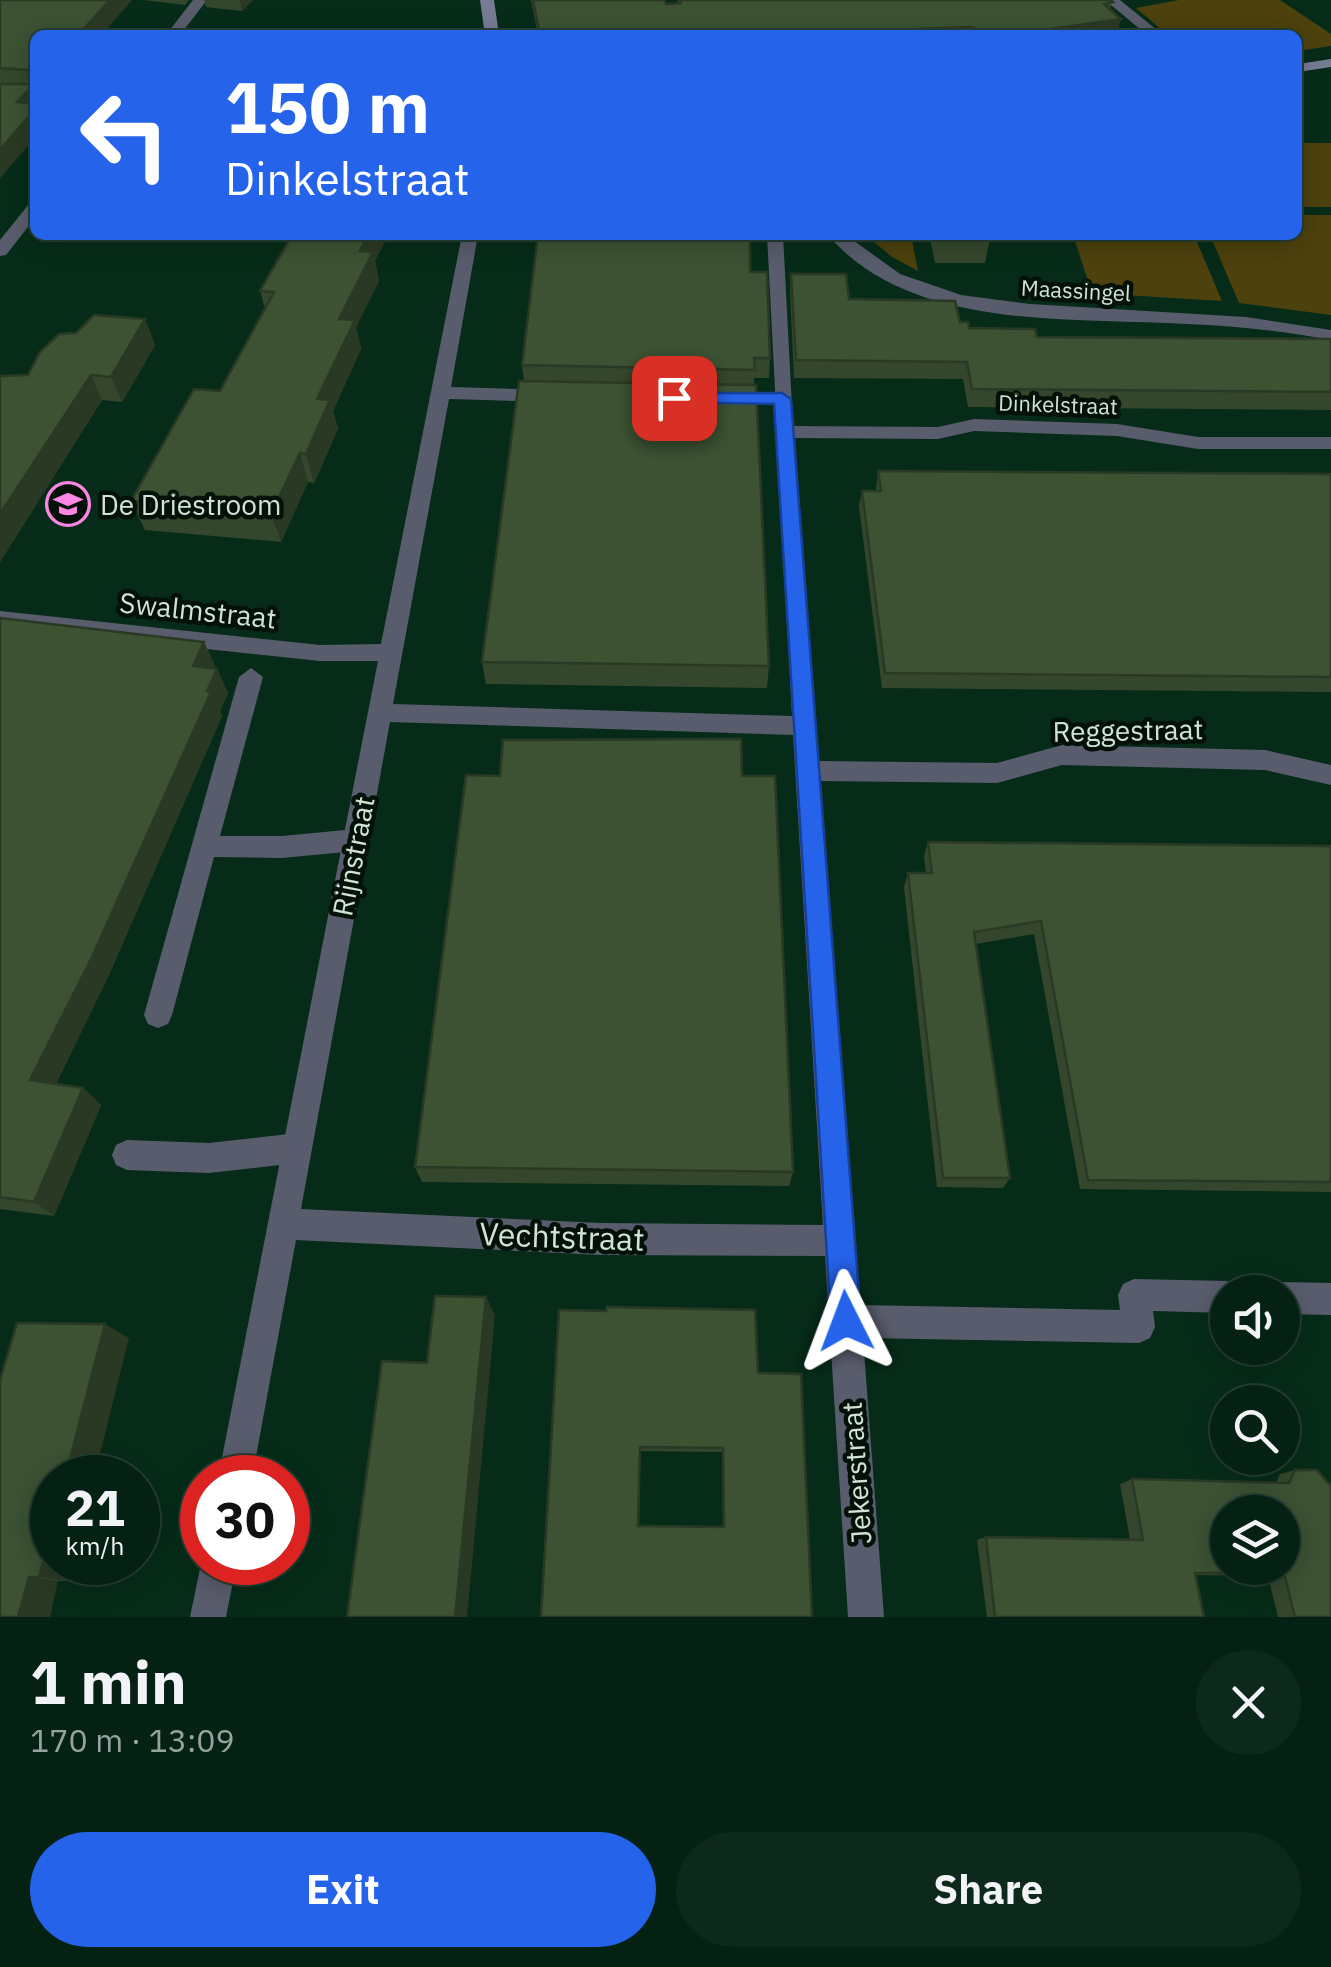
<!DOCTYPE html>
<html lang="en">
<head>
<meta charset="utf-8">
<style>
  :root { --surface:#042113; --page:#0d291c; --text:#f1f3f6; --muted:#97a3a0; --line:#253e33; --accent:#2563eb }
  body { margin:0; font-family:"IBM Plex Sans",sans-serif; background:var(--page); color:var(--text); height:100vh; display:flex; flex-direction:column; font-size:38px; white-space:nowrap }
  * { box-sizing:border-box; margin:0 }
  p { font-size:32px; color:var(--muted) }
  .icon { flex:none; width:55px; height:55px; fill:none; stroke:currentColor; stroke-width:2; stroke-linecap:round; stroke-linejoin:round }
  .map { position:relative; height:1617px; overflow:hidden }
  .details { display:flex; flex-direction:column; background:var(--surface); flex:1 }
  .details>* { flex:none }
  .top-card { position:absolute; left:30px; top:30px; width:1272px; height:210px; border-radius:15px; box-shadow:0 5px 25px #0003,0 0 0 2px var(--line); background:#2563eb; color:#fff; overflow:hidden }
  .fabs { position:absolute; left:1210px; top:1275px; display:grid; gap:20px }
  .fabs a { display:grid; place-items:center; width:90px; height:90px; border-radius:50%; background:var(--surface); box-shadow:0 5px 25px #0003,0 0 0 2px var(--line); font-size:50px }
  .speed { position:absolute; left:30px; top:1455px; display:flex; gap:20px; font-size:50px; font-weight:700; text-align:center }
  .speed>* { display:grid; place-content:center; width:130px; height:130px; border-radius:50%; background:var(--surface); box-shadow:0 5px 25px #0003,0 0 0 2px var(--line); line-height:1 }
  .speed small { font-size:25px; font-weight:400 }
  .speed .limit { border:15px solid #d22; background:#fff; color:#111 }
  .pin { position:absolute; display:grid; place-items:center; width:85px; height:85px; color:#fff; margin:-42px; border-radius:20px; box-shadow:0 5px 15px #0006 }
  .me { position:absolute; width:110px; margin:-55px; rotate:357deg; stroke-linejoin:round; filter:drop-shadow(0 0 8px #0008) }
  .turn { display:flex; align-items:center; gap:35px; height:210px; padding:0 30px; font-size:45px }
  .turn .icon { width:130px; height:130px; stroke-width:2.5 }
  .turn b { display:block; font-size:70px; line-height:85px }
  .round { display:grid; place-items:center; flex:none; width:105px; height:105px; border-radius:52px; background:var(--page) }
  .overview { display:flex; align-items:center; justify-content:space-between; height:170px; padding:0 30px }
  h1 { font-size:60px; font-weight:700; line-height:75px }
  .button { display:flex; gap:20px; margin-top:auto; padding:20px 30px }
  .button a { flex:1; height:115px; border-radius:60px; background:var(--accent); color:#fff; font-size:40px; font-weight:700; line-height:115px; text-align:center }
  .button a+a { background:var(--page); color:var(--text) }
  .map>svg:first-child { display:block }
  .green { fill:#4d410d }
  .lines { fill:none; stroke-linecap:round; stroke-linejoin:round }
  .lane { fill:#595c6c; fill-rule:evenodd }
  .street { fill:#595c6c; fill-rule:evenodd }
  .secondary { fill:#777c95; fill-rule:evenodd }
  .wall { fill:#34472c; fill-rule:evenodd }
  .shaded-wall { fill:#2a3924 }
  .building { fill:#3c5233; stroke:#2a3924; stroke-width:2.5; fill-rule:evenodd }
  .route { fill:#2563eb; stroke:#184099; stroke-width:2.5 }
  .labels { text-anchor:middle; dominant-baseline:central; stroke-width:9; stroke-linejoin:round; paint-order:stroke }
  .far-street-label { font-size:22px; fill:#d0e4d6; stroke:#041109 }
  .poi-label { font-size:28px; fill:#d0e4d6; stroke:#041109; text-anchor:start }
  .street-label { font-size:28px; fill:#d0e4d6; stroke:#041109 }
  .near-street-label { font-size:32px; fill:#d0e4d6; stroke:#041109 }
</style>
</head>
<body>
<div class="map">
<svg width="1331" height="1617" viewBox="0 0 1331 1617">
  <rect width="100%" height="100%" fill="#062c19"/>
  <!-- green -->
  <g class="green">
    <polygon points="1179,0 1280,0 1331,34 1331,46 1298,51 1298,35 1168,35 1136,8"/>
    <rect x="1298" y="143" width="33" height="64"/>
    <polygon points="1298,215 1331,215 1331,315 1239,303 1210,235 1298,235"/>
    <polygon points="866,235 911,235 918,271 892,257"/>
    <polygon points="1073,235 1194,235 1222,301 1092,293"/>
  </g>
  <g class="lines">
    <!-- lane -->
    <g class="lane">
      <polygon points="251,668 263,677 220,836 282,836 356,829 365,832 369,840 365,848 356,851 282,858 214,857 172,1015 168,1024 158,1028 148,1024 144,1015 239,677"/>
      <polygon points="297,1133 308,1138 312,1148 308,1158 297,1163 209,1173 127,1170 116,1165 112,1155 116,1145 127,1140 209,1143"/>
    </g>
    <!-- street -->
    <g class="street">
      <polygon points="193,0 207,0 180,35 166,35"/>
      <polygon points="1105,0 1120,0 1163,35 1147,35"/>
      <polygon points="35,202 35,218 6,255 0,256 0,240 29,204"/>
      <path d="M462,235H478L451,387L550,390L560,396L550,402L449,399L393,704L792,716L767,235H783L793,426L938,427L974,419L1117,424L1198,437H1331V449H1198L1117,436L974,431L938,439L794,438L819,761L997,763L1062,745L1265,750L1331,765V785L1265,770L1062,765L997,783L820,781L860,1305L1120,1310L1118,1295L1123,1284L1134,1279L1228,1281L1239,1286L1242,1292H1228V1313L1153,1311L1155,1327L1150,1338L1139,1343L863,1338L884,1617H848L825,1256L601,1255L296,1240L252,1478H218L378,661H320L0,627V611L320,645L381,644ZM390,722L793,735L823,1225L601,1223L301,1209Z"/>
      <path d="M828,235H846L900,274L961,295L1030,304L1246,317L1331,330V340C1283,331 1236,326 1187,324C1072,317 911,332 828,235Z"/>
      <polygon points="1282,1282 1331,1283 1331,1315 1282,1314 1282,1292 1268,1292 1271,1287"/>
      <polygon points="202,1559 202,1562 237,1562 226,1617 190,1617"/>
    </g>
    <!-- secondary -->
    <g class="secondary">
      <polygon points="480,0 494,0 499,35 485,35"/>
      <polygon points="1331,59 1331,67 1298,72 1298,64"/>
    </g>
  </g>
  <!-- wall -->
  <g class="wall">
    <polygon points="0,0 132,0 101,35 35,35 35,137 0,178"/>
    <polygon points="144,0 189,0 185,5"/>
    <polygon points="204,0 253,0 242,11 206,7"/>
    <polygon points="531,0 664,0 666,4 678,4 678,0 1111,0 1111,10 1117,35 538,35"/>
    <polygon points="286,235 388,235 375,261 379,281 356,327 361,349 333,411 338,429 314,483 308,482 281,542 145,530 131,501 220,391 265,308 260,291 288,243"/>
    <polygon points="929,235 991,235 985,263 935,263"/>
    <polygon points="750,272 770,358 769,378 754,378 754,385 769,666 767,688 486,684 482,662 524,381 522,365"/>
    <polygon points="791,274 849,299 960,322 969,328 1037,337 1331,339 1331,410 968,407 963,379 794,378 790,292"/>
    <polygon points="145,319 155,345 122,402 102,400 0,562 0,376 28,375 76,333"/>
    <polygon points="878,471 1331,474 1331,692 882,688 859,506 862,491 876,491"/>
    <polygon points="0,618 204,642 215,666 214,669 217,669 228,693 220,711 222,716 108,977 56,1084 83,1088 101,1105 54,1216 0,1209"/>
    <polygon points="742,776 793,1172 789,1186 422,1182 415,1167"/>
    <polygon points="928,842 1331,846 1331,1192 1080,1189 1034,934 976,944 1010,1178 1003,1188 937,1187 904,887 908,873 926,873 924,856"/>
    <path d="M559,1310L758,1373L812,1617H541ZM640,1451L722,1452L723,1527L639,1526Z"/>
    <polygon points="129,1338 52,1562 73,1562 68,1581 58,1581 0,1617"/>
    <polygon points="1295,1470 1331,1617 1278,1617 1268,1576 1196,1575 1204,1617 987,1617 977,1540 986,1537 1130,1539 1120,1484 1132,1479 1276,1483 1280,1474"/>
  </g>
  <!-- shaded-wall -->
  <g class="shaded-wall">
    <polygon points="110,0 132,0 101,35 78,35"/>
    <polygon points="240,0 253,0 242,11"/>
    <polygon points="1121,19 1117,35 1010,35"/>
    <polygon points="35,83 35,109 17,102"/>
    <polygon points="35,109 35,137 0,178 0,150"/>
    <polygon points="368,235 388,235 375,261 379,281 356,327 361,349 333,411 338,429 314,483 306,454 317,399 339,319 360,251"/>
    <polygon points="145,319 155,345 122,402 111,377"/>
    <polygon points="91,375 102,400 0,562 0,514"/>
    <polygon points="300,453 308,482 281,542 271,514"/>
    <polygon points="204,642 215,666 204,690 193,666"/>
    <polygon points="217,669 228,693 220,711 222,716 108,977 49,1098 30,1080"/>
    <polygon points="83,1088 101,1105 54,1216 34,1202"/>
    <polygon points="486,1297 495,1315 467,1617 455,1617"/>
    <polygon points="105,1324 129,1338 94,1478 65,1478"/>
    <polygon points="52,1526 52,1562 73,1562 68,1581 39,1577"/>
    <polygon points="29,1577 58,1581 50,1617 18,1617"/>
  </g>
  <!-- building -->
  <g class="building">
    <polygon points="0,0 110,0 78,35 35,35 35,83 17,102 35,104 35,109 0,150 0,84 30,84 28,70 0,68"/>
    <polygon points="533,0 664,0 666,4 681,3 681,0 1111,0 1113,2 1104,4 1121,19 1010,35 981,35 979,30 971,27 829,32 830,35 540,35"/>
    <polygon points="292,235 368,235 360,251 373,252 339,319 355,320 317,399 330,400 306,454 300,453 271,514 131,501 194,389 220,391 274,292 260,291"/>
    <polygon points="538,235 750,235 750,272 767,272 770,358 754,358 755,370 522,365"/>
    <polygon points="791,274 846,274 849,299 955,301 960,322 968,322 969,328 1035,329 1037,337 1331,339 1331,392 972,389 967,362 796,360"/>
    <polygon points="94,315 145,319 111,377 91,375 0,514 0,376 28,375 40,352 59,334 76,333"/>
    <polygon points="519,381 756,385 769,666 482,662"/>
    <polygon points="878,471 1331,474 1331,677 885,673 862,491 881,491"/>
    <polygon points="0,618 204,642 193,666 217,669 207,691 211,692 92,957 30,1080 83,1088 34,1202 0,1197"/>
    <polygon points="741,739 742,776 775,776 793,1172 415,1167 466,775 500,776 503,740"/>
    <polygon points="928,842 1331,846 1331,1182 1088,1180 1041,921 974,932 1010,1178 943,1178 908,873 932,873"/>
    <polygon points="435,1296 486,1297 455,1617 347,1617 382,1361 427,1363"/>
    <path d="M607,1307L755,1310L758,1373L801,1374L812,1617H541L559,1310L606,1311ZM640,1447L723,1448L724,1527L638,1526Z"/>
    <polygon points="17,1323 105,1324 65,1478 52,1478 52,1526 39,1577 29,1577 18,1617 0,1617 0,1380"/>
    <path d="M1295,1470H1317L1329,1484H1331V1617H1295L1284,1573H1195L1204,1617H995L986,1537L1143,1540L1132,1479L1289,1483ZM1228,1512H1282V1568H1228Z"/>
  </g>
  <!-- route -->
  <polygon class="route" points="674,393 782,393 791,399 861,1321 856,1332 846,1336 836,1332 831,1321 774,404 667,402 667,394"/>
  <!-- icons -->
  <defs>
    <g id="school-ring" transform="scale(2.25)"><circle r="9.5" fill="#041109" stroke="#fd86e2" stroke-width="1.5"/><path d="M0-5L7-2L0 1L-7-2ZM-4 1L0 2.5L4 1V4Q0 6-4 4Z" fill="#fd86e2"/></g>
  </defs>
  <g fill-rule="evenodd">
    <use href="#school-ring" x="68" y="504"/>
  </g>
  <g class="labels">
    <!-- far-street labels -->
    <g class="far-street-label">
      <text transform="translate(1076 290) rotate(3)">Maassingel</text>
      <text transform="translate(1058 404) rotate(2)">Dinkelstraat</text>
    </g>
    <!-- poi labels -->
    <g class="poi-label">
      <text x="100" y="504">De Driestroom</text>
    </g>
    <!-- street labels -->
    <g class="street-label">
      <text transform="translate(198 610) rotate(6)">Swalmstraat</text>
      <text transform="translate(1128 730) rotate(-1)">Reggestraat</text>
      <text transform="translate(353 856) rotate(-79)">Rijnstraat</text>
      <text transform="translate(856 1473) rotate(-94)">Jekerstraat</text>
    </g>
    <!-- near-street labels -->
    <g class="near-street-label">
      <text transform="translate(562 1236) rotate(2)">Vechtstraat</text>
    </g>
  </g>
</svg>
<div class="fabs">
<a><svg class="icon" aria-label="sound" viewBox="0 0 24 24"><path d="M4 9h4l5-4v14l-5-4H4zM17 9q2 3 0 6"/></svg></a>
<a><svg class="icon" aria-label="search" viewBox="0 0 24 24"><circle cx="10" cy="10" r="6"/><path d="M15 15l6 6"/></svg></a>
<a><svg class="icon" aria-label="layers" viewBox="0 0 24 24"><path d="M12 4l9 5-9 5-9-5zM3 14l9 5 9-5"/></svg></a>
</div>
<div class="speed"><div>21<small>km/h</small></div><div class="limit">30</div></div>
<div class="pin" style="left:674px;top:398px;background:#d93025"><svg class="icon" aria-label="arrive" viewBox="0 0 24 24"><path d="M6 21V4h12l-3 4 3 4H6"/></svg></div>
<svg class="me" style="left:846px;top:1321px" viewBox="-20 -20 40 40"><path d="M0-17L14 15 0 8-14 15z" fill="#2563eb" stroke="#fff" stroke-width="4"/></svg>
<div class="top-card">
<div class="turn"><svg class="icon" aria-label="left" viewBox="0 0 24 24"><path d="M17 20v-9H6M10 6l-5 5 5 5"/></svg><div><b>150 m</b>Dinkelstraat</div></div>
</div>
</div>
<section class="details">
<div class="overview"><div><h1>1 min</h1><p>170 m · 13:09</p></div><a class="round"><svg class="icon" aria-label="close" viewBox="0 0 24 24"><path d="M6 6l12 12M18 6L6 18"/></svg></a></div>
<div class="button"><a>Exit</a><a>Share</a></div>
</section>
</body>
</html>
